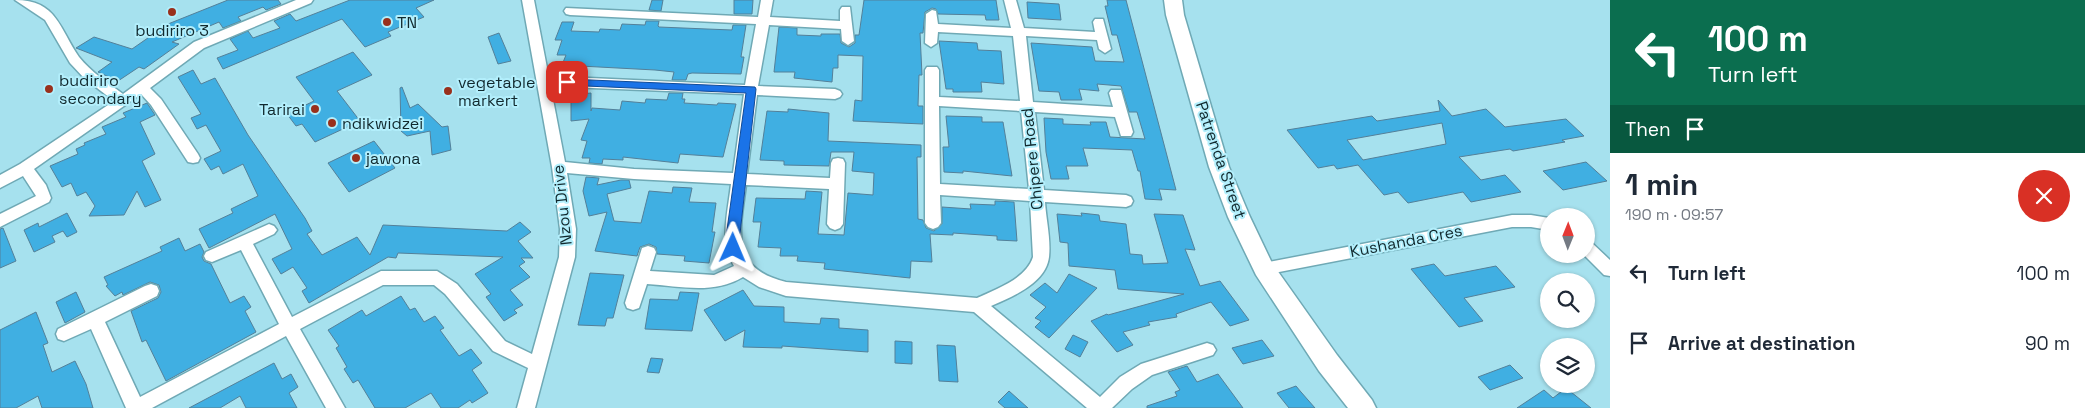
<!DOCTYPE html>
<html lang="en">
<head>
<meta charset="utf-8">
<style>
  :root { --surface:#fff; --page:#f2f2f3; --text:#1f2937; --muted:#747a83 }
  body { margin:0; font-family:"Space Grotesk",sans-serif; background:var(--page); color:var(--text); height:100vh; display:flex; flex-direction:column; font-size:19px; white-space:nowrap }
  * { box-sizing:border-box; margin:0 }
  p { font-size:16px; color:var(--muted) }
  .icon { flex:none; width:28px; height:28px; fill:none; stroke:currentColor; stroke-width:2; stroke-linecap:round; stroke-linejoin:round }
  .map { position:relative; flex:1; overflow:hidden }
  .panel { display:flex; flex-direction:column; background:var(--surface); width:475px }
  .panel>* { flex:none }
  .banner { background:#0b6e4f; color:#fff; overflow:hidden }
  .needle { width:32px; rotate:1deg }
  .buttons { position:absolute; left:1540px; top:208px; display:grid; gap:10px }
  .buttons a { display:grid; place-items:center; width:55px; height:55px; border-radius:50%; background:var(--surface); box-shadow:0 1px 4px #0004; font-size:25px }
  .pin { position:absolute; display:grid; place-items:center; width:42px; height:42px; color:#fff; margin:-21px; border-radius:10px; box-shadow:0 2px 8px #0006 }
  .me { position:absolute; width:55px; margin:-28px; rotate:1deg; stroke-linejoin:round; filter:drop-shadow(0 0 4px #0008) }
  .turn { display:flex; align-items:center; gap:18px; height:105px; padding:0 15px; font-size:22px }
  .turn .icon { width:65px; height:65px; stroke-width:2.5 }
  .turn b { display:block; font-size:35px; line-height:42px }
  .then { display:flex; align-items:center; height:48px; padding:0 15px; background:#0003; gap:10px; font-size:19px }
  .round { display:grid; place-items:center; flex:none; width:52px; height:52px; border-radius:26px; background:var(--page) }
  .head { display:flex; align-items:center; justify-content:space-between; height:85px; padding:0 15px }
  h1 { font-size:30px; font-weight:600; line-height:38px }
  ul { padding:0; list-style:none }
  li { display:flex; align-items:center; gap:15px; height:70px; padding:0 15px }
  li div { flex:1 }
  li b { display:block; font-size:19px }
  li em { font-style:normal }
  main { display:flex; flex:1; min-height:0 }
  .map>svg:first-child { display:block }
  .building { fill:#40afe2; stroke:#538099; fill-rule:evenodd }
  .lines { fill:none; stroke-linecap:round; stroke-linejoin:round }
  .street-casing { stroke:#6fa9b5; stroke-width:3 }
  .secondary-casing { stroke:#6fa9b5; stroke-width:3 }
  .street { fill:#fff; fill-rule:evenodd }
  .secondary { fill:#fff; fill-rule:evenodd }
  .route { fill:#1a73e8; stroke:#114b97 }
  .poi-dot { fill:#99301c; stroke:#b3effc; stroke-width:2 }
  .labels { text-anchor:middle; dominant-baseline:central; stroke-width:4; stroke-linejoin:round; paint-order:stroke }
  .poi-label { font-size:16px; fill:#11292e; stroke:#b3effc; text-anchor:start }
  .street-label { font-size:16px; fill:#11292e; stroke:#b3effc }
</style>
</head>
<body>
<main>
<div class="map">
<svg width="1610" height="408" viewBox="0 0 1610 408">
  <rect width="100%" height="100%" fill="#a6e1ee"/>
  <!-- building -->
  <g class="building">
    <polygon points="228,0 278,0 281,4 266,10 263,7 238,17 241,21 223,28 219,22 172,42 179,44 144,69 139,67 118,81 98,72 112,62 76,48 94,37 132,49 168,24"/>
    <polygon points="350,0 434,0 416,8 424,17 388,32 391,36 365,47 342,19 223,69 217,58 238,50 230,39 248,31 253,38 280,28 274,21 290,14 296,21"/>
    <polygon points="652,0 663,0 661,11 649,10"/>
    <polygon points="734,0 753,0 752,14 734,14"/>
    <polygon points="864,0 996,0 999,20 986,20 985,15 938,14 936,9 932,8 925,12 923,33 920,33 922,75 919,75 918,106 923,106 923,124 853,121 855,100 862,101 863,56 838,55 838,68 833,68 832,82 794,78 795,72 774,72 779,27 797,28 797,35 821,36 821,34 840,34 841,43 849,47 855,43 855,35 859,35"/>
    <polygon points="1107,0 1126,0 1176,190 1159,189 1162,200 1145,199 1140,171 1138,171 1132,150 1083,148 1088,166 1066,166 1069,179 1051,179 1046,152 1044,118 1063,119 1063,124 1091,125 1090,122 1106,122 1110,137 1145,139 1137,112 1129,112 1121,86 1097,84 1099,91 1079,89 1082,100 1061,100 1059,92 1039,91 1031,43 1092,47 1095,61 1124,62 1117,35 1112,35 1105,6 1108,6"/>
    <polygon points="1027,2 1059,4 1061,20 1028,18"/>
    <polygon points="646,21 659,21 658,26 659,27 707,29 732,30 733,25 746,25 741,57 744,57 741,74 692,73 688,74 686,80 672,80 674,72 655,70 580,66 578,71 560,70 566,55 557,55 562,40 555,40 562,22 574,22 571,31 599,32 600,29 620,30 622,24 645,25"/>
    <polygon points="499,33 511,61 498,64 488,37"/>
    <polygon points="939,41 977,43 978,50 1001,51 1004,84 981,82 982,92 953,92 953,89 946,89"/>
    <polygon points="353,52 372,75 337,91 360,121 315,142 302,124 296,126 287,114 314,101 296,77"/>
    <polygon points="193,70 201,84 215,78 248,135 305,218 312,231 307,234 322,255 357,237 370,255 383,225 507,231 520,222 531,232 518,241 533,258 521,258 525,262 519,266 530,277 510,290 523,305 514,310 517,313 504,321 486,297 491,294 475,274 503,257 398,253 396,258 388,257 309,303 302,291 307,288 293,267 281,274 272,259 292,249 275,214 209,248 199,229 233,213 231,209 258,196 243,164 223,174 219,166 211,170 204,159 221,151 206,125 197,129 191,118 201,114 178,77"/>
    <polygon points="402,87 410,108 418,104 442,127 448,126 451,150 432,155 430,131 407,136 401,131 400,88"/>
    <polygon points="591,93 591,111 592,108 620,110 622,101 645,103 646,99 667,100 669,93 683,93 682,99 685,99 684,103 717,105 718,103 736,104 723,157 680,154 678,163 623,157 623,160 603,159 602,164 589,163 590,158 582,158 587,141 581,140 589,119 571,121 571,95"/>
    <path d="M1438,100L1452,116L1486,109L1505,127L1566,119L1584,136L1562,140L1565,142L1513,151L1510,149L1459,157L1481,180L1505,175L1521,192L1471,202L1463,192L1408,203L1398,192L1384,195L1358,165L1337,169L1334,165L1318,168L1287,130L1372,116L1377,121L1440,111ZM1442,123L1446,144L1363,160L1347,140Z"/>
    <polygon points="147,103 155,115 140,122 155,154 142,161 161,200 145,207 137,191 124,215 89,216 95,206 86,192 77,196 71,183 62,187 50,166 78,154 76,149 85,145 84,143 106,134 102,127 126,117 123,113"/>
    <polygon points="788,109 829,113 828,141 921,145 921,157 917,157 918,219 923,220 926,228 934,231 942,224 942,207 971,209 970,204 995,205 995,201 1014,202 1017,241 997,240 997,236 953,233 953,235 930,234 932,262 911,261 910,278 824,269 825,263 797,261 798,256 780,256 781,248 758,247 761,222 753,222 756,198 805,199 806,191 822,192 818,234 844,235 848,193 873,195 874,173 852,171 854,152 831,152 829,166 784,165 784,161 760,160 767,111 788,112"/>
    <polygon points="946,116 982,117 982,122 1003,122 1012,176 963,171 963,173 944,172 943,147 949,147"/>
    <polygon points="374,141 395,168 349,192 328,163"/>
    <polygon points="1586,162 1607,181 1563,190 1543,171"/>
    <polygon points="586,177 599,178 597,185 621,180 629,180 631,188 607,194 614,221 641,223 649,191 672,193 673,187 692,188 689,202 716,203 712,232 715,232 709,263 684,261 685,256 657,254 656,247 649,244 640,247 637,256 595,251 607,212 589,216 583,191"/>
    <polygon points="67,213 77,232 67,237 63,231 52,236 55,242 34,252 24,230 38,223 39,227"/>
    <polygon points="1081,213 1099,215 1100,221 1126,224 1130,254 1142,255 1143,264 1168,263 1154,214 1183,215 1195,250 1185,249 1200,286 1220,281 1249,320 1230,326 1211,302 1176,314 1177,317 1148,322 1150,325 1123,332 1133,345 1117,352 1091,321 1107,314 1108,315 1184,294 1118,289 1115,270 1069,266 1068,243 1060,242 1057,214 1082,216"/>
    <polygon points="3,228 16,261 0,268 0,229"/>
    <polygon points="179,238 185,251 200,244 204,252 202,257 204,261 211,264 230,303 244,296 251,307 245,311 256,332 166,381 146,340 142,342 131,311 158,298 161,292 159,285 150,282 123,295 122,292 115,296 106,286 108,285 104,277 162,251 160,247"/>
    <polygon points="1434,264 1445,276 1496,266 1515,287 1464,298 1483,321 1459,327 1411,269"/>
    <polygon points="590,273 624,275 613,318 607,318 605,326 578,325"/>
    <polygon points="1069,274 1097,288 1049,338 1035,327 1041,321 1035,318 1046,307 1030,295 1045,283 1057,293"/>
    <polygon points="743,290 754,306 784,307 784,322 820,324 821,318 839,319 839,328 868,330 868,352 782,346 782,348 743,347 745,330 725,341 704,310"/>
    <polygon points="76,292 85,312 65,323 56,302"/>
    <polygon points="680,292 699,293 692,331 645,329 650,299 678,300"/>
    <polygon points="401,296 410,310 415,308 424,322 435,316 444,328 440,330 459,356 471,349 482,363 472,370 488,393 472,403 470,400 458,408 441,408 431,393 405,408 375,408 358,380 353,383 344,369 347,367 336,348 339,346 328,330 362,310 366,316"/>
    <polygon points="36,312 48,343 43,345 52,372 75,361 86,384 93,408 42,408 38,396 16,408 0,408 0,330"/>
    <polygon points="1073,335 1088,342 1080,357 1065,349"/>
    <polygon points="1262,340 1274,356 1243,364 1232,348"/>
    <polygon points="895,341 912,342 912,364 895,363"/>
    <polygon points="937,345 955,346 958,382 939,381"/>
    <polygon points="651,358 663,359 659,373 647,372"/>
    <polygon points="274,363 282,379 291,374 298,387 289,393 297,408 246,408 240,396 220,408 189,408"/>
    <polygon points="1510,365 1523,378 1490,390 1478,377"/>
    <polygon points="1187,366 1197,382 1218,374 1243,408 1147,408 1147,406 1177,396 1175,392 1180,390 1168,372"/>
    <polygon points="1296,386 1301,392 1315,408 1289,408 1277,393"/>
    <polygon points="1566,388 1591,408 1517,408 1544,390 1553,398"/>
    <polygon points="1009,391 1028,408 1005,408 998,402"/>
  </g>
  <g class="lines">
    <!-- street casing -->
    <g class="street-casing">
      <g id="street">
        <path d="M15,0C57,0 59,28 79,57C91,72 108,83 123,94L194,42L296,0H313L311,3L204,48L150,88L161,99L198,154L200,158L198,162L193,163L188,162L151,105L141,94L34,169L46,185L51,198L49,202L0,227V214L36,196L23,176L0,188V175L20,164L114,101L84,78L70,63L45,20Z"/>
        <path d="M522,0H534L565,162L634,169L733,173L744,94L567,87L562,85L560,82L562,79L567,77L745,85L756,24L570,15L566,14L564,11L566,8L758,17L761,0H773L770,17L840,21V10L842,7H850L854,41L848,45L842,41L841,29L769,25L758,86L835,89L840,91L842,94L840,97L835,99L757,95L747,174L830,178L831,163L833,159L838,158L843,159L845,163L843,224L840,228L835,230L830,228L827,224L829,189L746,185C740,232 729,268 786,282L977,298C996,289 1026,279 1033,257L1030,201L940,195L941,223L938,227L933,229L928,227L925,223V70L927,67H937L939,70V97L1020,101L1013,36L938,32L937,43L931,47L925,43L926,14L932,10L936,11L938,24L1011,28L1004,0H1016L1024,28L1095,32L1093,22L1095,19H1103L1111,49L1105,53L1099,49L1097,40L1026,36L1033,102L1113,107L1109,93L1111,90H1121L1133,132L1131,136H1121L1115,117L1035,112L1044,190L1126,195L1131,197L1133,201L1131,205L1126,207L1045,202C1046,219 1051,239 1049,257C1046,283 1012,297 991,306L1100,397L1120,377L1141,364L1207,343L1213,345L1216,350L1213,355L1152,375L1132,389L1112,408H1087L974,312L786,296L759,287L743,277C713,295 680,286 647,284L639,308L633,310L627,308L625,303L642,248L648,246L654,248L656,252L650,271L714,275L734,266C719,241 728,212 731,184L634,179L567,173L576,229L575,257L535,408H517L528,368L493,351L445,294L434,285H383L300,329L345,408H326L286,336L152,408H126L91,329L64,341L58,339L56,334L58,329L145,286L151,284L157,286L159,291L157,296L105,322L140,397L279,324L241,250L212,262L206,260L204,256L206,252L269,224L274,226L277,230L274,234L253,244L292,317L381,271H437L457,284L505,341L532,354L559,257L560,229L552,167ZM939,106L1021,111L1029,189L940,184Z"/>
        <polygon points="1512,215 1531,215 1549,218 1549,230 1531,227 1512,227 1264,275 1258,274 1256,269 1258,264 1264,263"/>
        <polygon points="1586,241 1592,243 1610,260 1610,276 1604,275 1583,254 1586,254"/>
      </g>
    </g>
    <!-- secondary casing -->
    <g class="secondary-casing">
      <polygon id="secondary" points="1164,0 1182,0 1184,15 1229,167 1250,217 1272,263 1337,355 1372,400 1376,408 1348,408 1319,371 1256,275 1228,217 1209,167 1166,15"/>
    </g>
    <!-- street -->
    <use href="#street" class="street"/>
    <!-- secondary -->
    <use href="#secondary" class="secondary"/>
  </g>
  <!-- route -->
  <polygon class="route" points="567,79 755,87 756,89 738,252 729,252 726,237 746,93 563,85 563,80"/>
  <!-- markers -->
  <g class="poi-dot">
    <circle cx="172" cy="12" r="5"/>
    <circle cx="387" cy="22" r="5"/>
    <circle cx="49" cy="89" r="5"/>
    <circle cx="448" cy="91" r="5"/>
    <circle cx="315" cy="109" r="5"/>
    <circle cx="332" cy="123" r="5"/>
    <circle cx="356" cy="158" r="5"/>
  </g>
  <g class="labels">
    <!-- poi labels -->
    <g class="poi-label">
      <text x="397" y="22">TN</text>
      <text x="172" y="30" text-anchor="middle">budiriro 3</text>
      <text x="59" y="80">budiriro<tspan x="59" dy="18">secondary</tspan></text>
      <text x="458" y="82">vegetable<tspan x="458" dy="18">markert</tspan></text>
      <text x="305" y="109" text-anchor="end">Tarirai</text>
      <text x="342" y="123">ndikwidzei</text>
      <text x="366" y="158">jawona</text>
    </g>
    <!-- street labels -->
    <g class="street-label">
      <text transform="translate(1032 159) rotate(-96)">Chipere Road</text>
      <text transform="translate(1221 160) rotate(71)">Patrenda Street</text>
      <text transform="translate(562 205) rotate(-96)">Nzou Drive</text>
      <text transform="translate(1406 241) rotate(-11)">Kushanda Cres</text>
    </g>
  </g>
</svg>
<div class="buttons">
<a><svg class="needle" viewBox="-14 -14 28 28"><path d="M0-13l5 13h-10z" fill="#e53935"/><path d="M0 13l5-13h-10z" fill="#747a83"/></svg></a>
<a><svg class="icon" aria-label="search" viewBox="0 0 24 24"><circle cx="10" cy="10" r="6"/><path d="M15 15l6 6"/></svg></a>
<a><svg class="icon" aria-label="layers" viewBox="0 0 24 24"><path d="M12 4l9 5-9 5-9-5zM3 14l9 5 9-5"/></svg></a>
</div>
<div class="pin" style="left:567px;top:82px;background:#d93025"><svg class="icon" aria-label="arrive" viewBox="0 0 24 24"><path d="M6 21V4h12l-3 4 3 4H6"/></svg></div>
<svg class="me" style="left:733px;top:248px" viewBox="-20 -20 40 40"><path d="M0-17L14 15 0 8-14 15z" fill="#1a73e8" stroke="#fff" stroke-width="4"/></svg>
</div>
<section class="panel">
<div class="banner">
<div class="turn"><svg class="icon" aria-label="left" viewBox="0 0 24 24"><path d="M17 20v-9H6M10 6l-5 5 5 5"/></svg><div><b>100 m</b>Turn left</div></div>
<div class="then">Then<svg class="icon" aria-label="arrive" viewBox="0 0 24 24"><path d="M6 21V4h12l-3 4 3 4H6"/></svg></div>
</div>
<div class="head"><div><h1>1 min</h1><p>190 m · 09:57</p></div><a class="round" style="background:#d93025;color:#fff"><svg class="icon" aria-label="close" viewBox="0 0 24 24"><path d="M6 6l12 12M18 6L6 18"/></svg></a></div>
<ul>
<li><svg class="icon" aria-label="left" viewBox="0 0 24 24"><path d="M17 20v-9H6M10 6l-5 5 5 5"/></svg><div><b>Turn left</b></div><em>100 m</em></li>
<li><svg class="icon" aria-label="arrive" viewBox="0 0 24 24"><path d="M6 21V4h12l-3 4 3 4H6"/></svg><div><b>Arrive at destination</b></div><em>90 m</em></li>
</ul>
</section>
</main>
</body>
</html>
